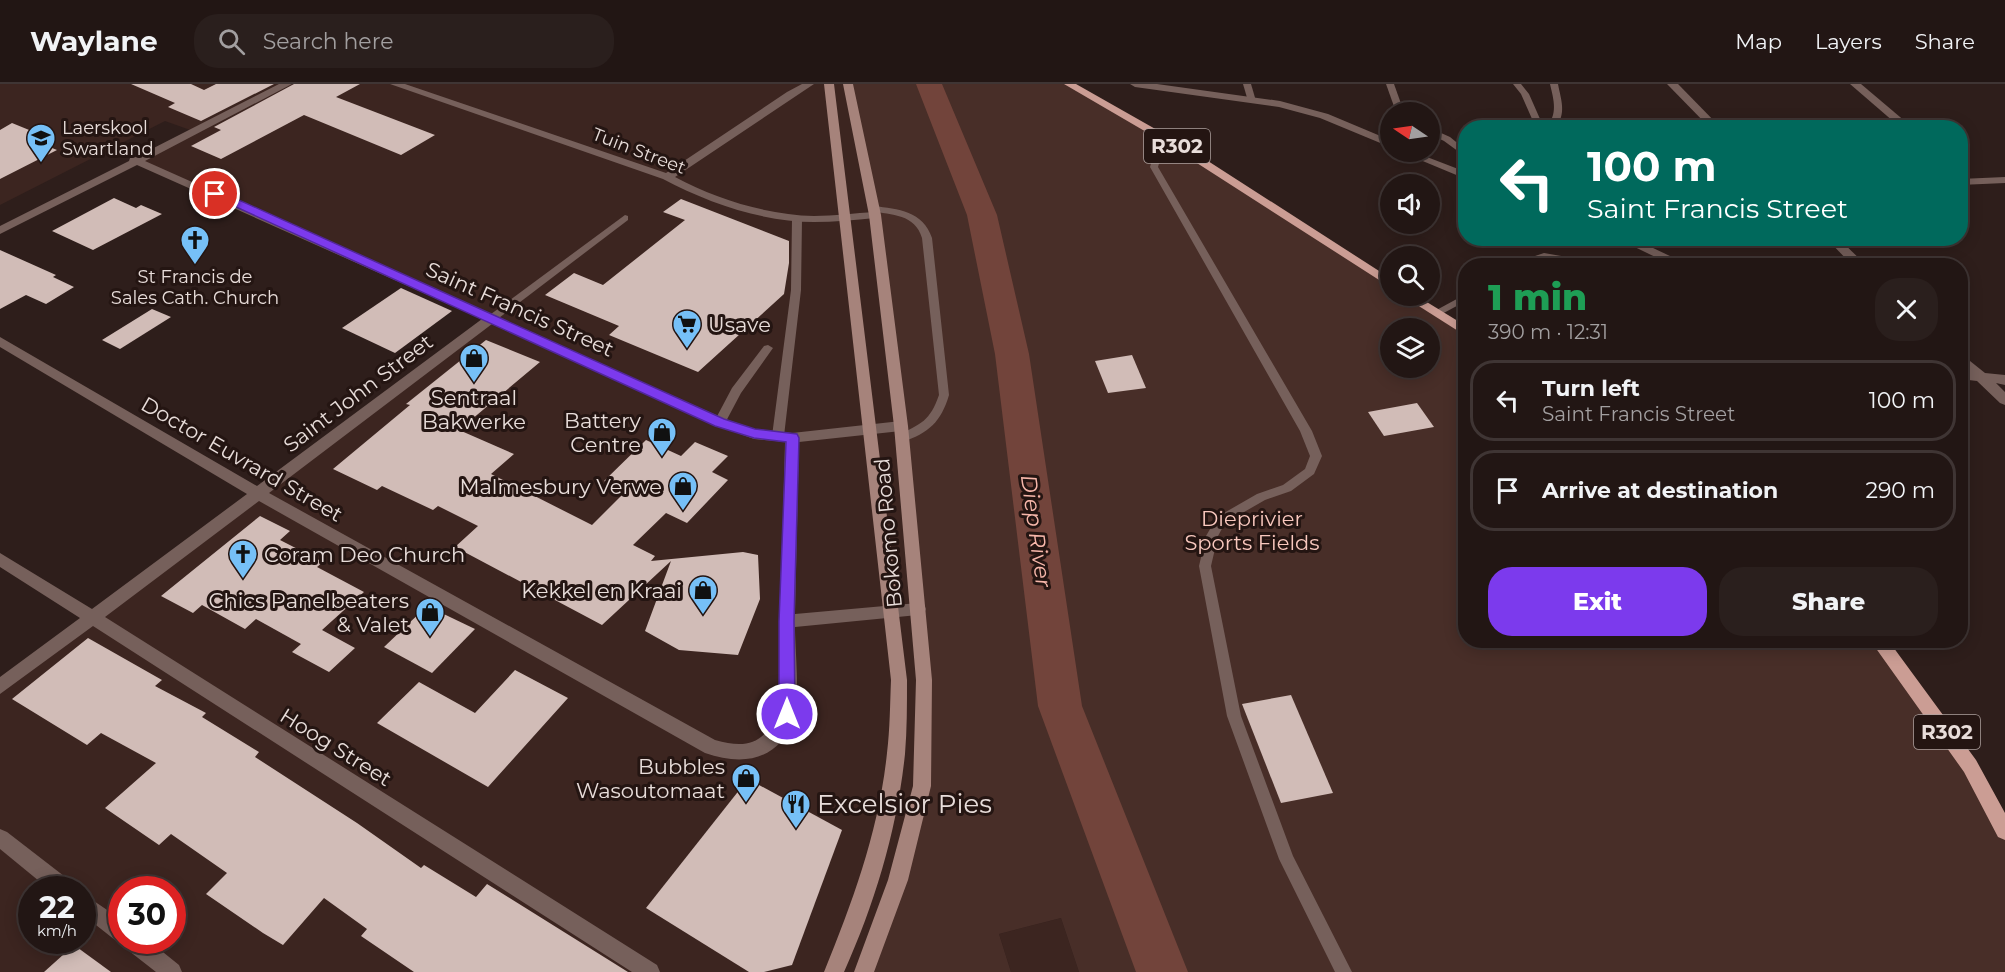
<!DOCTYPE html>
<html lang="en">
<head>
<meta charset="utf-8">
<style>
  :root { --surface:#221614; --page:#2a1f1d; --text:#f1f3f6; --muted:#a29fa0; --line:#3f3534; --accent:#7c3aed }
  body { margin:0; font-family:Montserrat,sans-serif; background:var(--page); color:var(--text); height:100vh; display:flex; flex-direction:column; font-size:22px; white-space:nowrap }
  * { box-sizing:border-box; margin:0 }
  p { font-size:20px; color:var(--muted) }
  .icon { flex:none; width:33px; height:33px; fill:none; stroke:currentColor; stroke-width:2; stroke-linecap:round; stroke-linejoin:round }
  .map { position:relative; flex:1; overflow:hidden }
  .panel { position:absolute; left:1458px; top:174px; width:510px; height:390px; display:flex; flex-direction:column; background:var(--surface); border-radius:24px; box-shadow:0 3px 15px #0003,0 0 0 2px var(--line) }
  .panel>* { flex:none }
  .top-card { position:absolute; left:1458px; top:36px; width:510px; height:126px; border-radius:24px; box-shadow:0 3px 15px #0003,0 0 0 2px var(--line); background:#00695c; color:#fff; overflow:hidden }
  .needle { width:39px; rotate:283deg }
  .fabs { position:absolute; left:1380px; top:18px; display:grid; gap:12px }
  .fabs a { display:grid; place-items:center; width:60px; height:60px; border-radius:50%; background:var(--surface); box-shadow:0 3px 15px #0003,0 0 0 2px var(--line); font-size:30px }
  .speed { position:absolute; left:18px; top:792px; display:flex; gap:12px; font-size:30px; font-weight:700; text-align:center }
  .speed>* { display:grid; place-content:center; width:78px; height:78px; border-radius:50%; background:var(--surface); box-shadow:0 3px 15px #0003,0 0 0 2px var(--line); line-height:1 }
  .speed small { font-size:15px; font-weight:400 }
  .speed .limit { border:9px solid #d22; background:#fff; color:#111 }
  .pin { position:absolute; display:grid; place-items:center; width:51px; height:51px; color:#fff; margin:-26px; border:3px solid #fff; border-radius:50%; box-shadow:0 2px 6px #0007 }
  .me { position:absolute; width:66px; margin:-33px; rotate:0deg; stroke-linejoin:round; filter:drop-shadow(0 0 4px #0008) }
  .turn { display:flex; align-items:center; gap:21px; height:126px; padding:0 30px; font-size:27px }
  .turn .icon { width:78px; height:78px; stroke-width:2.5 }
  .turn b { display:block; font-size:42px; line-height:51px }
  .round { display:grid; place-items:center; flex:none; width:63px; height:63px; border-radius:24px; background:var(--page) }
  .headline { display:flex; align-items:center; justify-content:space-between; height:102px; padding:0 30px }
  h1 { font-size:36px; font-weight:800; line-height:45px; color:#1e9e55 }
  .button { display:flex; gap:12px; margin-top:auto; padding:12px 30px }
  .button a { flex:1; height:69px; border-radius:24px; background:var(--accent); color:#fff; font-size:24px; font-weight:800; line-height:69px; text-align:center }
  .button a+a { background:var(--page); color:var(--text) }
  ul { padding:0; list-style:none }
  li { display:flex; align-items:center; gap:18px; height:81px; margin:0 12px 9px; padding:0 18px; border:3px solid var(--line); border-radius:24px }
  li div { flex:1 }
  li b { display:block; font-size:22px }
  li em { font-style:normal }
  header { display:flex; align-items:center; gap:36px; box-sizing:border-box; height:84px; padding:0 30px; background:var(--surface); border-bottom:2px solid var(--line) }
  header strong { font-size:28px }
  nav { display:flex; gap:33px; margin-inline-start:auto; font-size:21px }
  .search { width:420px; height:54px; background:var(--page); display:flex; align-items:center; gap:15px; box-sizing:border-box; padding:0 21px; border-radius:24px; color:var(--muted); font-size:22px }
  .map>svg:first-child { display:block }
  .built { fill:#3c2520; fill-rule:evenodd }
  .green { fill:#482e28; fill-rule:evenodd }
  .lines { fill:none; stroke-linecap:round; stroke-linejoin:round }
  .river { fill:#72443b; fill-rule:evenodd }
  .building { fill:#d1bcb7 }
  .service { fill:#76605b; fill-rule:evenodd }
  .minor { fill:#76605b; fill-rule:evenodd }
  .secondary { fill:#a6837b; fill-rule:evenodd }
  .primary { fill:#cb9d94; fill-rule:evenodd }
  .route { fill:#7c3aed; stroke:#51269a; stroke-width:1.5 }
  .labels { text-anchor:middle; dominant-baseline:central; stroke-width:6; stroke-linejoin:round; paint-order:stroke }
  .far-poi-label { font-size:18px; fill:#e8ddda; stroke:#241512; text-anchor:start }
  .far-street-label { font-size:18px; fill:#e8ddda; stroke:#241512 }
  .shield { fill:#241512; stroke:#ada19e; stroke-width:1.5 }
  .shield-label { font-size:20px; font-weight:bold; fill:#e8ddda }
  .street-label { font-size:21px; fill:#e8ddda; stroke:#241512 }
  .poi-label { font-size:21px; fill:#e8ddda; stroke:#241512; text-anchor:end }
  .park-label { font-size:21px; fill:#f9c8be; stroke:#241512 }
  .water-label { font-size:22px; font-style:italic; fill:#f7b7aa; stroke:#241512 }
  .near-poi-label { font-size:26px; fill:#e8ddda; stroke:#241512; text-anchor:start }
</style>
</head>
<body>
<header>
<strong>Waylane</strong>
<div class="search"><svg class="icon" aria-label="search" viewBox="0 0 24 24"><circle cx="10" cy="10" r="6"/><path d="M15 15l6 6"/></svg>Search here</div>
<nav><a>Map</a><a>Layers</a><a>Share</a></nav>
</header>
<div class="map">
<svg width="2005" height="888" viewBox="0 0 2005 888">
  <rect width="100%" height="100%" fill="#2e1e1b"/>
  <!-- built -->
  <g class="built">
    <path d="M0,0H848L875,131L923,666L864,888H0V603L491,235L134,76L193,47L165,37L0,121ZM32,806H82V856H32ZM122,806H172V856H122Z"/>
    <polygon points="1061,834 1079,888 1011,888 999,850"/>
  </g>
  <!-- green -->
  <path class="green" d="M848,0H1069L1176,61L1390,199V212H1409L1465,248L1466,556L1878,557L2005,747V888H1079L1061,834L999,850L1011,888H864L923,666L875,131ZM1390,244H1430V284H1390Z"/>
  <g class="lines">
    <!-- river -->
    <polygon class="river" points="916,0 942,0 997,131 1029,270 1082,622 1188,888 1136,888 1038,622 995,270 967,131"/>
  </g>
  <!-- building -->
  <g class="building">
    <polygon points="131,0 191,0 204,6 216,0 274,0 201,37 168,23 175,19"/>
    <polygon points="294,0 360,0 336,13 435,51 401,71 304,31 221,75 191,62 221,46 214,43"/>
    <polygon points="12,39 39,50 30,55 57,66 0,95 0,46"/>
    <polygon points="114,114 136,124 141,121 162,130 93,166 52,147"/>
    <polygon points="681,115 789,157 789,179 784,210 698,288 609,251 619,242 545,211 574,189 603,201 685,136 663,128"/>
    <polygon points="0,166 56,191 53,193 74,203 46,220 26,211 0,225"/>
    <polygon points="401,204 452,227 395,269 342,244"/>
    <polygon points="152,225 171,233 120,265 102,256"/>
    <polygon points="486,256 540,278 459,346 514,370 491,390 592,441 626,407 604,397 646,356 681,372 695,358 728,372 712,388 728,396 687,439 666,429 633,461 655,472 651,477 743,468 758,471 760,515 738,571 679,566 645,547 671,477 602,541 455,463 478,442 438,422 433,426 382,402 377,406 333,385 410,321 406,320"/>
    <polygon points="1132,271 1146,304 1108,309 1095,277"/>
    <polygon points="1417,319 1434,343 1384,352 1368,328"/>
    <polygon points="260,432 290,447 280,456 323,478 317,483 364,508 322,546 355,564 329,588 292,568 301,560 256,535 245,545 202,521 193,529 161,512"/>
    <polygon points="427,522 475,545 432,589 384,563"/>
    <polygon points="88,554 162,596 155,602 206,629 202,633 259,668 255,673 357,739 421,784 424,781 476,813 487,800 628,888 414,888 361,852 367,845 324,814 283,861 263,849 206,810 227,789 171,750 159,761 105,724 156,679 101,649 87,661 12,615"/>
    <polygon points="515,586 568,614 488,703 377,639 419,598 475,629"/>
    <polygon points="1291,611 1333,709 1281,719 1242,620"/>
    <polygon points="748,695 842,746 792,881 764,888 749,888 646,824"/>
    <polygon points="74,861 111,888 44,888"/>
  </g>
  <g class="lines">
    <!-- service -->
    <g class="service">
      <polygon points="1243,0 1251,0 1256,17 1255,19 1248,17"/>
      <polygon points="1386,0 1394,0 1404,28 1396,28"/>
      <polygon points="1513,0 1521,0 1529,10 1544,44 1536,44 1521,10"/>
      <path d="M1550,0H1558C1561,16 1567,30 1555,44H1546C1558,30 1554,17 1550,0Z"/>
      <polygon points="1430,44 1450,53 1466,66 1466,73 1444,57 1430,50"/>
      <polygon points="1176,58 1180,61 1179,63 1162,69 1158,83 1312,347 1322,372 1314,390 1291,407 1265,416 1225,439 1218,452 1211,482 1241,632 1293,772 1352,888 1335,888 1279,775 1227,632 1199,482 1206,452 1217,433 1257,410 1283,401 1305,385 1310,372 1300,347 1150,83 1155,66"/>
      <path d="M874,122C898,125 923,127 932,154L949,311C941,338 929,349 902,358L896,354L898,351C921,340 930,337 939,311L922,154C915,130 892,131 871,127L869,125Z"/>
      <polygon points="625,131 628,132 628,136 495,237 487,237 487,233"/>
      <polygon points="797,132 802,135 801,206 784,352 778,356 772,352 791,206 792,135"/>
      <path d="M1544,169L1567,173L1584,182C1570,182 1563,175 1550,175C1538,174 1529,182 1517,182L1526,175Z"/>
      <polygon points="1466,210 1466,217 1440,231 1436,232 1431,229"/>
      <polygon points="768,261 773,264 741,309 724,341 716,341 714,338 732,304 764,262"/>
    </g>
    <!-- minor -->
    <g class="minor">
      <path d="M279,0H292L145,77L725,335L755,345L792,349L901,337L908,342L901,347L799,358L795,530L918,519L924,520L926,525L924,530L918,531L795,543C795,562 800,617 795,632C780,676 745,683 705,669L259,417L105,533L657,881L660,888H632L93,542L0,610V593L80,534L0,483V469L92,525L247,410L0,263V253L257,402L482,235L137,81L0,150V142L129,77L130,74L136,73ZM492,240L715,341L754,355L785,358L778,630C763,660 747,665 715,656L269,409Z"/>
      <path d="M390,0H405L666,89L787,8L802,0H814L675,93C716,115 767,131 814,132C834,132 855,129 875,128L881,131L875,134C855,136 834,138 814,138C763,138 708,119 663,95Z"/>
      <polygon points="1130,0 1157,0 1280,17 1328,30 1390,56 1390,63 1320,34 1279,23 1135,3"/>
      <polygon points="1667,0 1678,0 1721,44 1710,44"/>
      <polygon points="1850,0 1861,0 1913,44 1901,44"/>
      <polygon points="1401,68 1414,68 1466,88 1466,95"/>
      <polygon points="2005,93 2005,99 1960,101 1960,95"/>
      <polygon points="1616,154 1632,154 1691,182 1674,182"/>
      <polygon points="1826,154 1838,154 1867,182 1853,182"/>
      <polygon points="1960,269 1985,289 2005,291 2005,301 1996,299 2005,308 2005,321 2000,319 1977,297 1960,295 1960,286 1966,286 1960,281"/>
      <polygon points="0,745 7,748 73,799 75,806 50,806 0,765"/>
      <polygon points="82,809 122,836 122,856 148,856 179,881 182,888 156,888 124,863 122,859 115,856 82,830"/>
    </g>
    <!-- secondary -->
    <g class="secondary">
      <path d="M824,0H834L907,596C907,621 907,646 905,670C897,746 875,819 844,888H824C853,817 879,746 887,669C890,645 890,620 891,596Z"/>
      <polygon points="843,0 853,0 881,131 908,342 932,596 931,702 908,796 874,888 854,888 888,796 913,702 916,596 894,342 869,131"/>
    </g>
    <!-- primary -->
    <g class="primary">
      <polygon points="1064,0 1076,0 1180,59 1390,194 1390,203 1172,63"/>
      <polygon points="1403,212 1417,212 1466,242 1466,252"/>
      <polygon points="1870,556 1888,556 1976,676 2005,729 2005,756 1998,753 1964,688"/>
    </g>
  </g>
  <!-- route -->
  <polygon class="route" points="212,107 219,107 724,335 755,345 797,350 799,354 794,537 795,630 792,635 787,637 781,635 779,630 779,537 786,358 754,354 715,342 212,112"/>
  <!-- icons -->
  <defs>
    <g id="school-pin" transform="scale(1.5)"><path d="M0 17L-7.5 6A9.5 9.5 0 1 1 7.5 6Z" fill="#76c0f7" stroke="#241512"/><path d="M0-5L7-2L0 1L-7-2ZM-4 1L0 2.5L4 1V4Q0 6-4 4Z" fill="#111"/></g>
    <g id="church-pin" transform="scale(1.5)"><path d="M0 17L-7.5 6A9.5 9.5 0 1 1 7.5 6Z" fill="#76c0f7" stroke="#241512"/><path d="M-1.2-6h2.4v3.5h3.3v2.4h-3.3V6h-2.4V-.1h-3.3v-2.4h3.3Z" fill="#111"/></g>
    <g id="supermarket-pin" transform="scale(1.5)"><path d="M0 17L-7.5 6A9.5 9.5 0 1 1 7.5 6Z" fill="#76c0f7" stroke="#241512"/><path d="M-6-5.5h2.5l.6 2H6L4.5 2H-2.5L-4.4-4H-6ZM-1.5 3.2a1.3 1.3 0 1 0 .1 0ZM3 3.2a1.3 1.3 0 1 0 .1 0Z" fill="#111"/></g>
    <g id="shop-pin" transform="scale(1.5)"><path d="M0 17L-7.5 6A9.5 9.5 0 1 1 7.5 6Z" fill="#76c0f7" stroke="#241512"/><path d="M-5-2.5h2.3a2.7 3.5 0 0 1 5.4 0H5L5.5 6h-11ZM-1.5-2.5h3a1.5 2.3 0 0 0-3 0Z" fill="#111"/></g>
    <g id="restaurant-pin" transform="scale(1.5)"><path d="M0 17L-7.5 6A9.5 9.5 0 1 1 7.5 6Z" fill="#76c0f7" stroke="#241512"/><path d="M-5-6h1v4h1v-4h1v4h1v-4h1v5L-1.5 .5V6h-2V.5L-5-1ZM5-6V6H3V1.5H1.5Q1.5-4 5-6Z" fill="#111"/></g>
  </defs>
  <g fill-rule="evenodd">
    <use href="#school-pin" x="41" y="54"/>
    <use href="#church-pin" x="195" y="156"/>
    <use href="#supermarket-pin" x="687" y="240"/>
    <use href="#shop-pin" x="474" y="274"/>
    <use href="#shop-pin" x="662" y="348"/>
    <use href="#shop-pin" x="683" y="402"/>
    <use href="#church-pin" x="243" y="470"/>
    <use href="#shop-pin" x="703" y="506"/>
    <use href="#shop-pin" x="430" y="528"/>
    <use href="#shop-pin" x="746" y="694"/>
    <use href="#restaurant-pin" x="796" y="720"/>
  </g>
  <g class="labels">
    <!-- far-poi labels -->
    <g class="far-poi-label">
      <text x="62" y="44">Laerskool<tspan x="62" dy="21">Swartland</tspan></text>
      <text x="195" y="193" text-anchor="middle">St Francis de<tspan x="195" dy="21">Sales Cath. Church</tspan></text>
    </g>
    <!-- far-street labels -->
    <g class="far-street-label">
      <text transform="translate(639 67) rotate(21)">Tuin Street</text>
    </g>
    <!-- shield labels -->
    <g class="shield">
      <rect x="1144" y="45" width="66" height="34" rx="4.5"/>
      <rect x="1914" y="631" width="66" height="34" rx="4.5"/>
    </g>
    <g class="shield-label">
      <text x="1177" y="62">R302</text>
      <text x="1947" y="648">R302</text>
    </g>
    <!-- street labels -->
    <g class="street-label">
      <text transform="translate(520 225) rotate(24)">Saint Francis Street</text>
      <text transform="translate(358 309) rotate(-37)">Saint John Street</text>
      <text transform="translate(242 375) rotate(30)">Doctor Euvrard Street</text>
      <text transform="translate(888 449) rotate(-95)">Bokomo Road</text>
      <text transform="translate(336 663) rotate(32)">Hoog Street</text>
    </g>
    <!-- poi labels -->
    <g class="poi-label">
      <text x="708" y="240" text-anchor="start">Usave</text>
      <text x="474" y="313" text-anchor="middle">Sentraal<tspan x="474" dy="24">Bakwerke</tspan></text>
      <text x="641" y="336">Battery<tspan x="641" dy="24">Centre</tspan></text>
      <text x="662" y="402">Malmesbury Verwe</text>
      <text x="264" y="470" text-anchor="start">Coram Deo Church</text>
      <text x="682" y="506">Kekkel en Kraai</text>
      <text x="409" y="516">Chics Panelbeaters<tspan x="409" dy="24">&amp; Valet</tspan></text>
      <text x="725" y="682">Bubbles<tspan x="725" dy="24">Wasoutomaat</tspan></text>
    </g>
    <!-- park labels -->
    <g class="park-label">
      <text x="1252" y="434">Dieprivier<tspan x="1252" dy="24">Sports Fields</tspan></text>
    </g>
    <!-- water labels -->
    <g class="water-label">
      <text transform="translate(1036 447) rotate(82)">Diep River</text>
    </g>
    <!-- near-poi labels -->
    <g class="near-poi-label">
      <text x="817" y="720">Excelsior Pies</text>
    </g>
  </g>
</svg>
<div class="fabs">
<a><svg class="needle" viewBox="-14 -14 28 28"><path d="M0-13l5 13h-10z" fill="#e53935"/><path d="M0 13l5-13h-10z" fill="#a29fa0"/></svg></a>
<a><svg class="icon" aria-label="sound" viewBox="0 0 24 24"><path d="M4 9h4l5-4v14l-5-4H4zM17 9q2 3 0 6"/></svg></a>
<a><svg class="icon" aria-label="search" viewBox="0 0 24 24"><circle cx="10" cy="10" r="6"/><path d="M15 15l6 6"/></svg></a>
<a><svg class="icon" aria-label="layers" viewBox="0 0 24 24"><path d="M12 4l9 5-9 5-9-5zM3 14l9 5 9-5"/></svg></a>
</div>
<div class="speed"><div>22<small>km/h</small></div><div class="limit">30</div></div>
<div class="pin" style="left:215px;top:110px;background:#d93025"><svg class="icon" aria-label="arrive" viewBox="0 0 24 24"><path d="M6 21V4h12l-3 4 3 4H6"/></svg></div>
<svg class="me" style="left:787px;top:630px" viewBox="-20 -20 40 40"><circle r="17" fill="#7c3aed" stroke="#fff" stroke-width="3"/><path d="M0-11L8 9 0 5-8 9z" fill="#fff"/></svg>
<div class="top-card">
<div class="turn"><svg class="icon" aria-label="left" viewBox="0 0 24 24"><path d="M17 20v-9H6M10 6l-5 5 5 5"/></svg><div><b>100 m</b>Saint Francis Street</div></div>
</div>
<section class="panel">
<div class="headline"><div><h1>1 min</h1><p>390 m · 12:31</p></div><a class="round"><svg class="icon" aria-label="close" viewBox="0 0 24 24"><path d="M6 6l12 12M18 6L6 18"/></svg></a></div>
<ul>
<li><svg class="icon" aria-label="left" viewBox="0 0 24 24"><path d="M17 20v-9H6M10 6l-5 5 5 5"/></svg><div><b>Turn left</b><p>Saint Francis Street</p></div><em>100 m</em></li>
<li><svg class="icon" aria-label="arrive" viewBox="0 0 24 24"><path d="M6 21V4h12l-3 4 3 4H6"/></svg><div><b>Arrive at destination</b></div><em>290 m</em></li>
</ul>
<div class="button"><a>Exit</a><a>Share</a></div>
</section>
</div>
</body>
</html>
